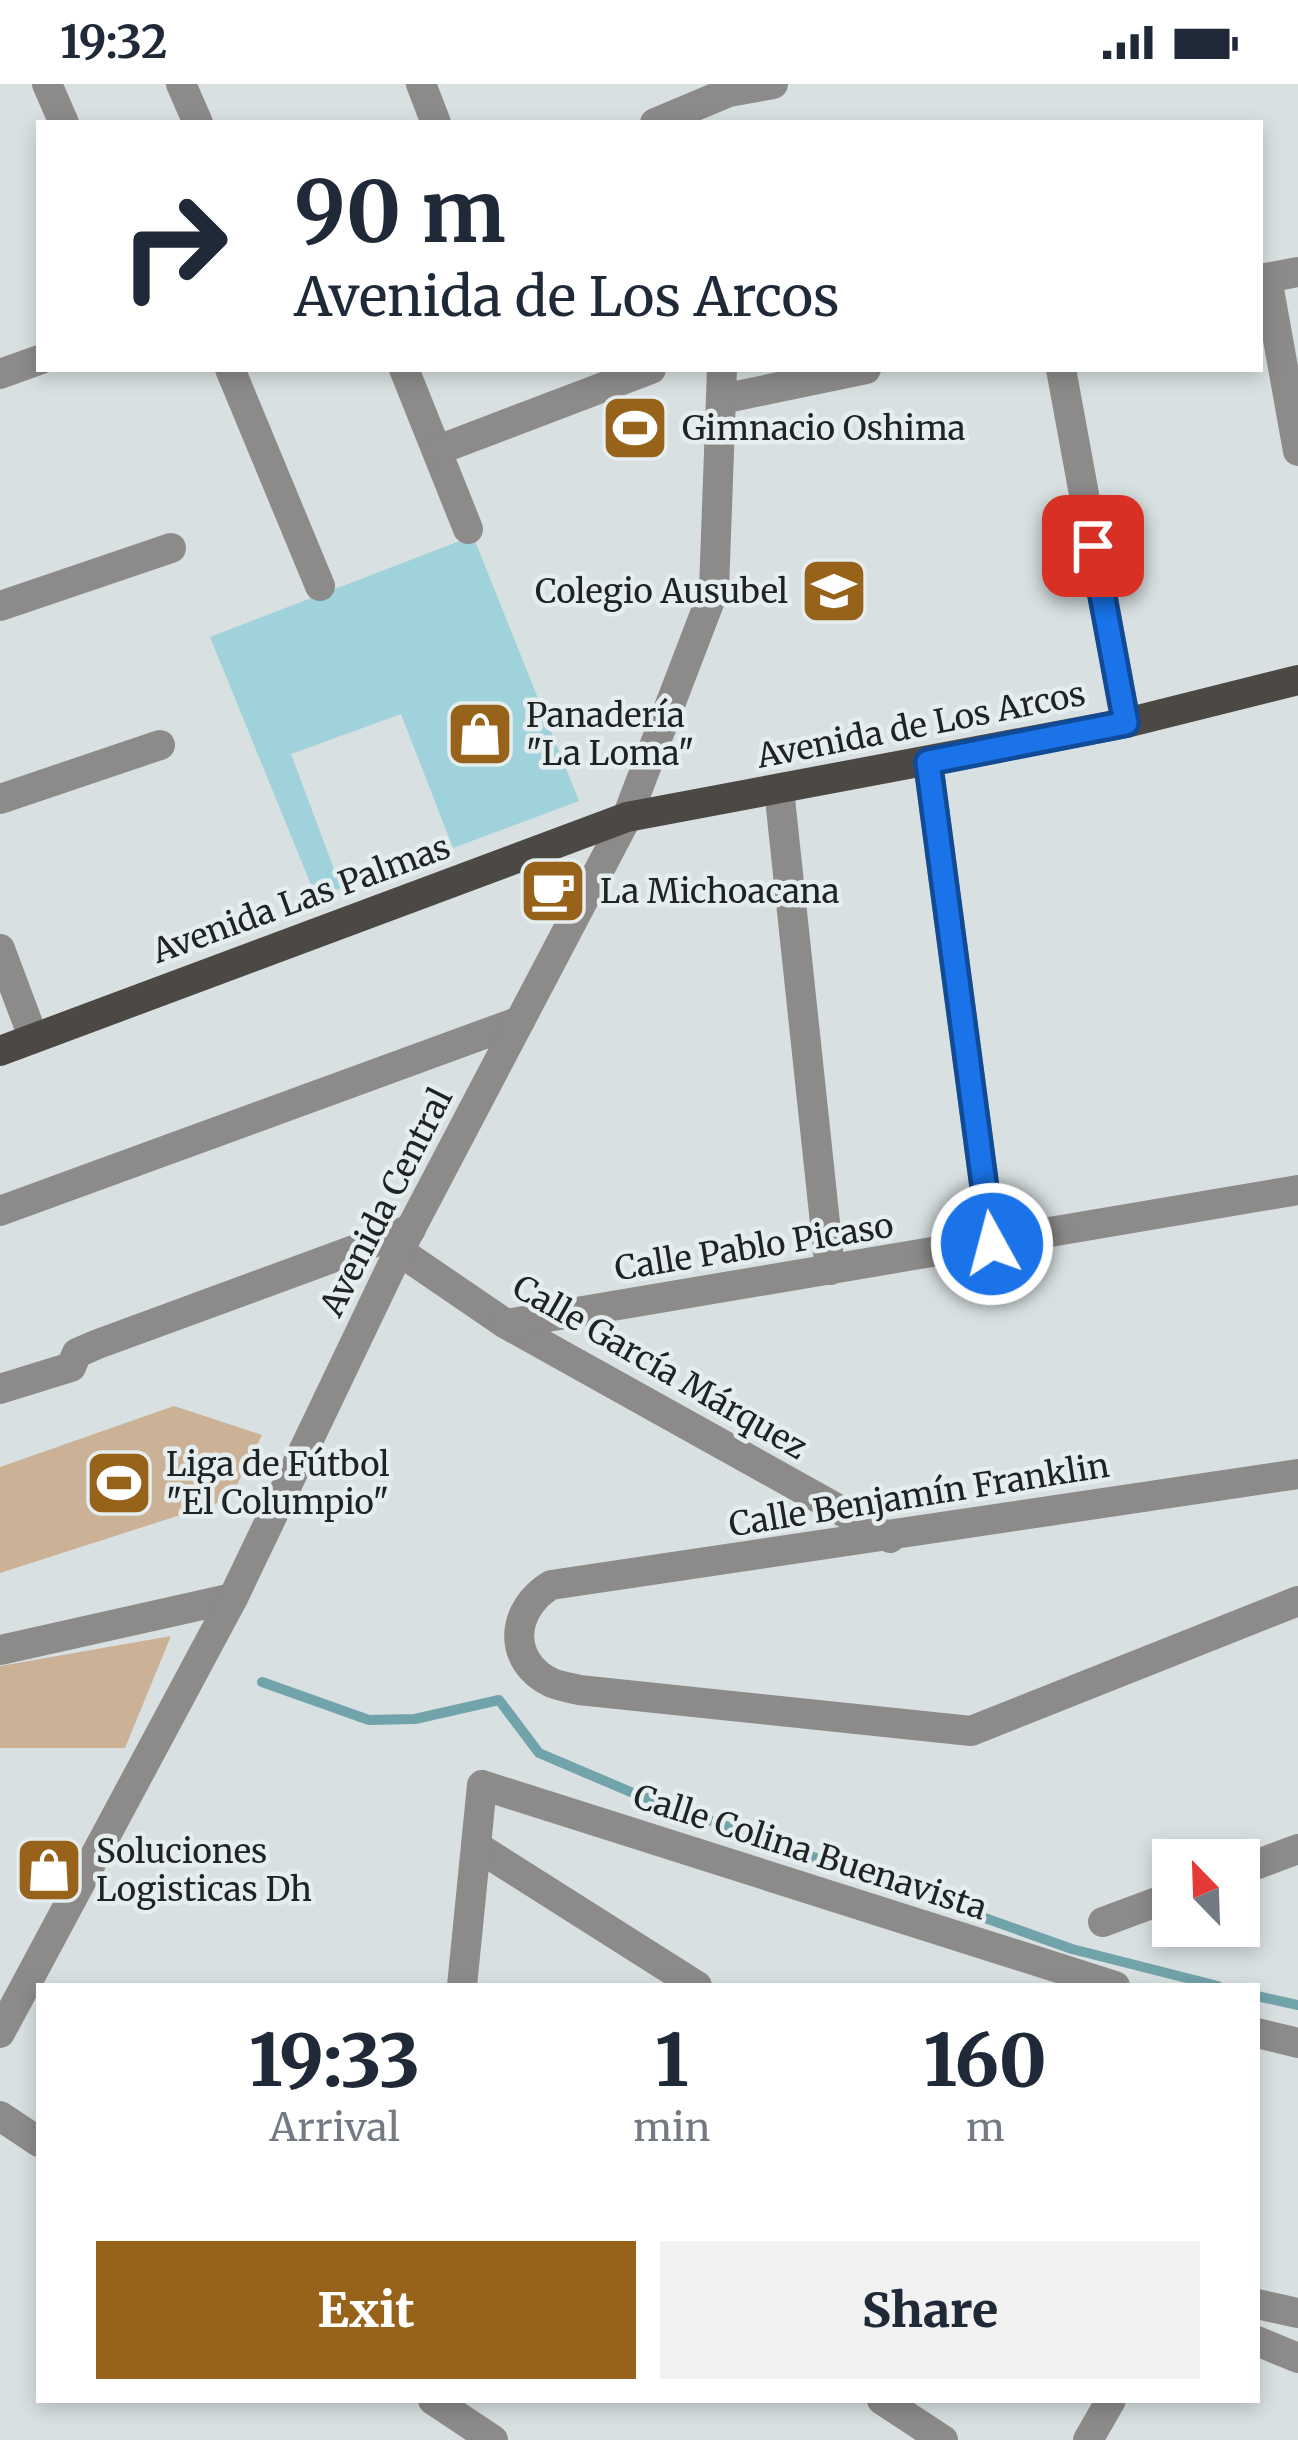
<!DOCTYPE html>
<html lang="en">
<head>
<meta charset="utf-8">
<style>
  :root { --surface:#fff; --page:#f2f2f3; --text:#1f2937; --muted:#747a83; --accent:#976219 }
  body { margin:0; font-family:Merriweather,serif; background:var(--page); color:var(--text); height:100vh; display:flex; flex-direction:column; font-size:45px; white-space:nowrap }
  * { box-sizing:border-box; margin:0 }
  p { font-size:39px; color:var(--muted) }
  .icon { flex:none; width:66px; height:66px; fill:none; stroke:currentColor; stroke-width:2; stroke-linecap:round; stroke-linejoin:round }
  .map { position:relative; flex:1; overflow:hidden }
  .sheet { position:absolute; left:36px; top:1899px; width:1224px; height:420px; display:flex; flex-direction:column; background:var(--surface); border-radius:0px; box-shadow:0 6px 18px #0003 }
  .sheet>* { flex:none }
  .top-card { position:absolute; left:36px; top:36px; width:1227px; height:252px; border-radius:0px; box-shadow:0 6px 18px #0003; background:#fff; color:var(--text); overflow:hidden }
  .needle { width:78px; rotate:337deg }
  .buttons { position:absolute; left:1152px; top:1755px; display:grid; gap:24px }
  .buttons a { display:grid; place-items:center; width:108px; height:108px; border-radius:0px; background:var(--surface); box-shadow:0 6px 18px #0003; font-size:60px }
  .pin { position:absolute; display:grid; place-items:center; width:102px; height:102px; color:#fff; margin:-51px; border-radius:24px; box-shadow:0 6px 18px #0006 }
  .me { position:absolute; width:132px; margin:-66px; rotate:353deg; stroke-linejoin:round; filter:drop-shadow(0 0 9px #0008) }
  .turn { display:flex; align-items:center; gap:42px; height:252px; padding:0 60px; font-size:54px }
  .turn .icon { width:156px; height:156px; stroke-width:2.5 }
  .turn b { display:block; font-size:84px; line-height:102px }
  .eta { display:flex; justify-content:space-evenly; align-items:center; height:204px; text-align:center }
  .eta b { font-size:72px; font-weight:800; line-height:84px }
  .button { display:flex; gap:24px; margin-top:auto; padding:24px 60px }
  .button a { flex:1; height:138px; border-radius:0px; background:var(--accent); color:#fff; font-size:48px; font-weight:800; line-height:138px; text-align:center }
  .button a+a { background:var(--page); color:var(--text) }
  .status { display:flex; justify-content:space-between; align-items:center; height:84px; padding:0 60px; background:var(--surface); direction:ltr }
  .status svg { height:33px; fill:currentColor }
  .map>svg:first-child { display:block }
  .green { fill:#cbb297 }
  .lines { fill:none; stroke-linecap:round; stroke-linejoin:round }
  .stream { stroke:#71a3aa; stroke-width:10 }
  .building { fill:#9fd2da }
  .minor { stroke:#8d8b89; stroke-width:30 }
  .major { stroke:#4c4945; stroke-width:30 }
  .route-casing { stroke:#114b97; stroke-width:30 }
  .route { stroke:#1a73e8; stroke-width:21 }
  .labels { text-anchor:middle; dominant-baseline:central; stroke-width:9; stroke-linejoin:round; paint-order:stroke }
  .poi-label { font-size:33px; fill:#202323; stroke:#e5edee; text-anchor:start }
  .street-label { font-size:33px; fill:#202323; stroke:#e5edee }
</style>
</head>
<body>
<div class="status"><b>19:32</b><svg viewBox="0 0 49 12"><path d="M0 12V9h3v3zM5 12V6h3v6zM10 12V3h3v9zM15 12V0h3v12zM26 1h20v11H26zM47 4h2v5h-2z"/></svg></div>
<div class="map">
<svg width="1298" height="2356" viewBox="0 0 1298 2356">
  <rect width="100%" height="100%" fill="#d8e0e1"/>
  <!-- green -->
  <g class="green">
    <polygon points="174,1322 262,1351 230,1415 0,1489 0,1383"/>
    <polygon points="171,1552 125,1664 0,1664 0,1582"/>
  </g>
  <g class="lines">
    <!-- stream -->
    <g class="stream">
      <polyline points="262,1598 369,1636 415,1635 499,1616 539,1669 633,1709 1072,1865 1218,1902"/>
      <polyline points="1257,1912 1298,1921"/>
    </g>
  </g>
  <!-- building -->
  <polygon class="building" points="473,452 579,717 453,764 401,630 291,670 341,804 316,813 210,553"/>
  <g class="lines">
    <!-- minor -->
    <g class="minor">
      <polyline points="47,0 64,39"/>
      <polyline points="181,0 198,39"/>
      <polyline points="421,0 436,39"/>
      <polyline points="655,39 729,8 773,0"/>
      <polyline points="1267,194 1298,367"/>
      <polyline points="1260,195 1298,188"/>
      <polyline points="230,285 320,502"/>
      <polyline points="404,285 468,445"/>
      <polyline points="1061,285 1126,639"/>
      <polyline points="0,290 39,276"/>
      <polyline points="722,315 866,285"/>
      <polyline points="438,366 651,285"/>
      <polyline points="0,522 171,464"/>
      <polyline points="928,678 992,1160"/>
      <polyline points="779,705 830,1186"/>
      <polyline points="0,715 160,661"/>
      <polyline points="0,865 33,953"/>
      <polyline points="0,1127 520,937"/>
      <polyline points="399,1167 506,1240 890,1454"/>
      <polyline points="506,1240 1298,1106"/>
      <polyline points="0,1305 71,1283 77,1269 98,1260 411,1145"/>
      <path d="M1298,1390L551,1501C511,1525 506,1577 552,1599C560,1602 571,1604 579,1606L971,1647L1298,1517"/>
      <polyline points="0,1566 233,1514"/>
      <polyline points="476,1762 697,1902"/>
      <polyline points="1239,1787 1298,1765"/>
      <polyline points="1103,1838 1173,1812"/>
      <polyline points="462,1902 482,1701 1115,1902"/>
      <polyline points="0,1949 233,1514 399,1167 627,733 714,506 722,285"/>
      <polyline points="1257,1949 1298,1959"/>
      <polyline points="0,2032 39,2058"/>
      <polyline points="1257,2220 1298,2229"/>
      <polyline points="1257,2257 1298,2274"/>
      <polyline points="433,2316 493,2356"/>
      <polyline points="882,2316 943,2356"/>
      <polyline points="1088,2356 1111,2316"/>
    </g>
    <!-- major -->
    <polyline class="major" points="0,967 627,733 1126,639 1298,596"/>
  </g>
  <g class="lines">
    <!-- route casing -->
    <g class="route-casing">
      <polyline id="route" points="992,1160 928,678 1126,639 1093,462"/>
    </g>
    <!-- route -->
    <use href="#route" class="route"/>
  </g>
  <!-- icons -->
  <defs>
    <g id="stadium-square" transform="scale(3.45)"><rect x="-9" y="-9" width="18" height="18" rx="4" fill="#976219" stroke="#e5edee"/><path d="M0-5a6.5 5 0 1 0 0 10a6.5 5 0 1 0 0-10ZM-3.5-1.8h7v3.6h-7Z" fill="#fff"/></g>
    <g id="school-square" transform="scale(3.45)"><rect x="-9" y="-9" width="18" height="18" rx="4" fill="#976219" stroke="#e5edee"/><path d="M0-5L7-2L0 1L-7-2ZM-4 1L0 2.5L4 1V4Q0 6-4 4Z" fill="#fff"/></g>
    <g id="shop-square" transform="scale(3.45)"><rect x="-9" y="-9" width="18" height="18" rx="4" fill="#976219" stroke="#e5edee"/><path d="M-5-2.5h2.3a2.7 3.5 0 0 1 5.4 0H5L5.5 6h-11ZM-1.5-2.5h3a1.5 2.3 0 0 0-3 0Z" fill="#fff"/></g>
    <g id="cafe-square" transform="scale(3.45)"><rect x="-9" y="-9" width="18" height="18" rx="4" fill="#976219" stroke="#e5edee"/><path d="M-5.5-4.5H6V0H3Q3 3.5 0 3.5H-2.5Q-5.5 3.5-5.5 0ZM3-3.2v2h1.7v-2ZM-6 4.5H4V6H-6Z" fill="#fff"/></g>
  </defs>
  <g fill-rule="evenodd">
    <use href="#stadium-square" x="635" y="344"/>
    <use href="#school-square" x="834" y="507"/>
    <use href="#shop-square" x="480" y="650"/>
    <use href="#cafe-square" x="553" y="807"/>
    <use href="#stadium-square" x="119" y="1399"/>
    <use href="#shop-square" x="49" y="1786"/>
  </g>
  <g class="labels">
    <!-- poi labels -->
    <g class="poi-label">
      <text x="682" y="344">Gimnacio Oshima</text>
      <text x="788" y="507" text-anchor="end">Colegio Ausubel</text>
      <text x="526" y="631">Panadería<tspan x="526" dy="38">"La Loma"</tspan></text>
      <text x="600" y="807">La Michoacana</text>
      <text x="166" y="1380">Liga de Fútbol<tspan x="166" dy="38">"El Columpio"</tspan></text>
      <text x="96" y="1767">Soluciones<tspan x="96" dy="38">Logisticas Dh</tspan></text>
    </g>
    <!-- street labels -->
    <g class="street-label">
      <text transform="translate(921 641) rotate(-11)">Avenida de Los Arcos</text>
      <text transform="translate(301 815) rotate(-20)">Avenida Las Palmas</text>
      <text transform="translate(386 1118) rotate(-63)">Avenida Central</text>
      <text transform="translate(754 1163) rotate(-9)">Calle Pablo Picaso</text>
      <text transform="translate(660 1283) rotate(30)">Calle García Márquez</text>
      <text transform="translate(919 1411) rotate(-9)">Calle Benjamín Franklin</text>
      <text transform="translate(810 1768) rotate(18)">Calle Colina Buenavista</text>
    </g>
  </g>
</svg>
<div class="buttons">
<a><svg class="needle" viewBox="-14 -14 28 28"><path d="M0-13l5 13h-10z" fill="#e53935"/><path d="M0 13l5-13h-10z" fill="#747a83"/></svg></a>
</div>
<div class="pin" style="left:1093px;top:462px;background:#d93025"><svg class="icon" aria-label="arrive" viewBox="0 0 24 24"><path d="M6 21V4h12l-3 4 3 4H6"/></svg></div>
<svg class="me" style="left:992px;top:1160px" viewBox="-20 -20 40 40"><circle r="17" fill="#1a73e8" stroke="#fff" stroke-width="3"/><path d="M0-11L8 9 0 5-8 9z" fill="#fff"/></svg>
<div class="top-card">
<div class="turn"><svg class="icon" aria-label="right" viewBox="0 0 24 24"><path d="M7 20v-9h11M14 6l5 5-5 5"/></svg><div><b>90 m</b>Avenida de Los Arcos</div></div>
</div>
<section class="sheet">
<div class="eta">
<div><b>19:33</b><p>Arrival</p></div>
<div><b>1</b><p>min</p></div>
<div><b>160</b><p>m</p></div>
</div>
<div class="button"><a>Exit</a><a>Share</a></div>
</section>
</div>
</body>
</html>
